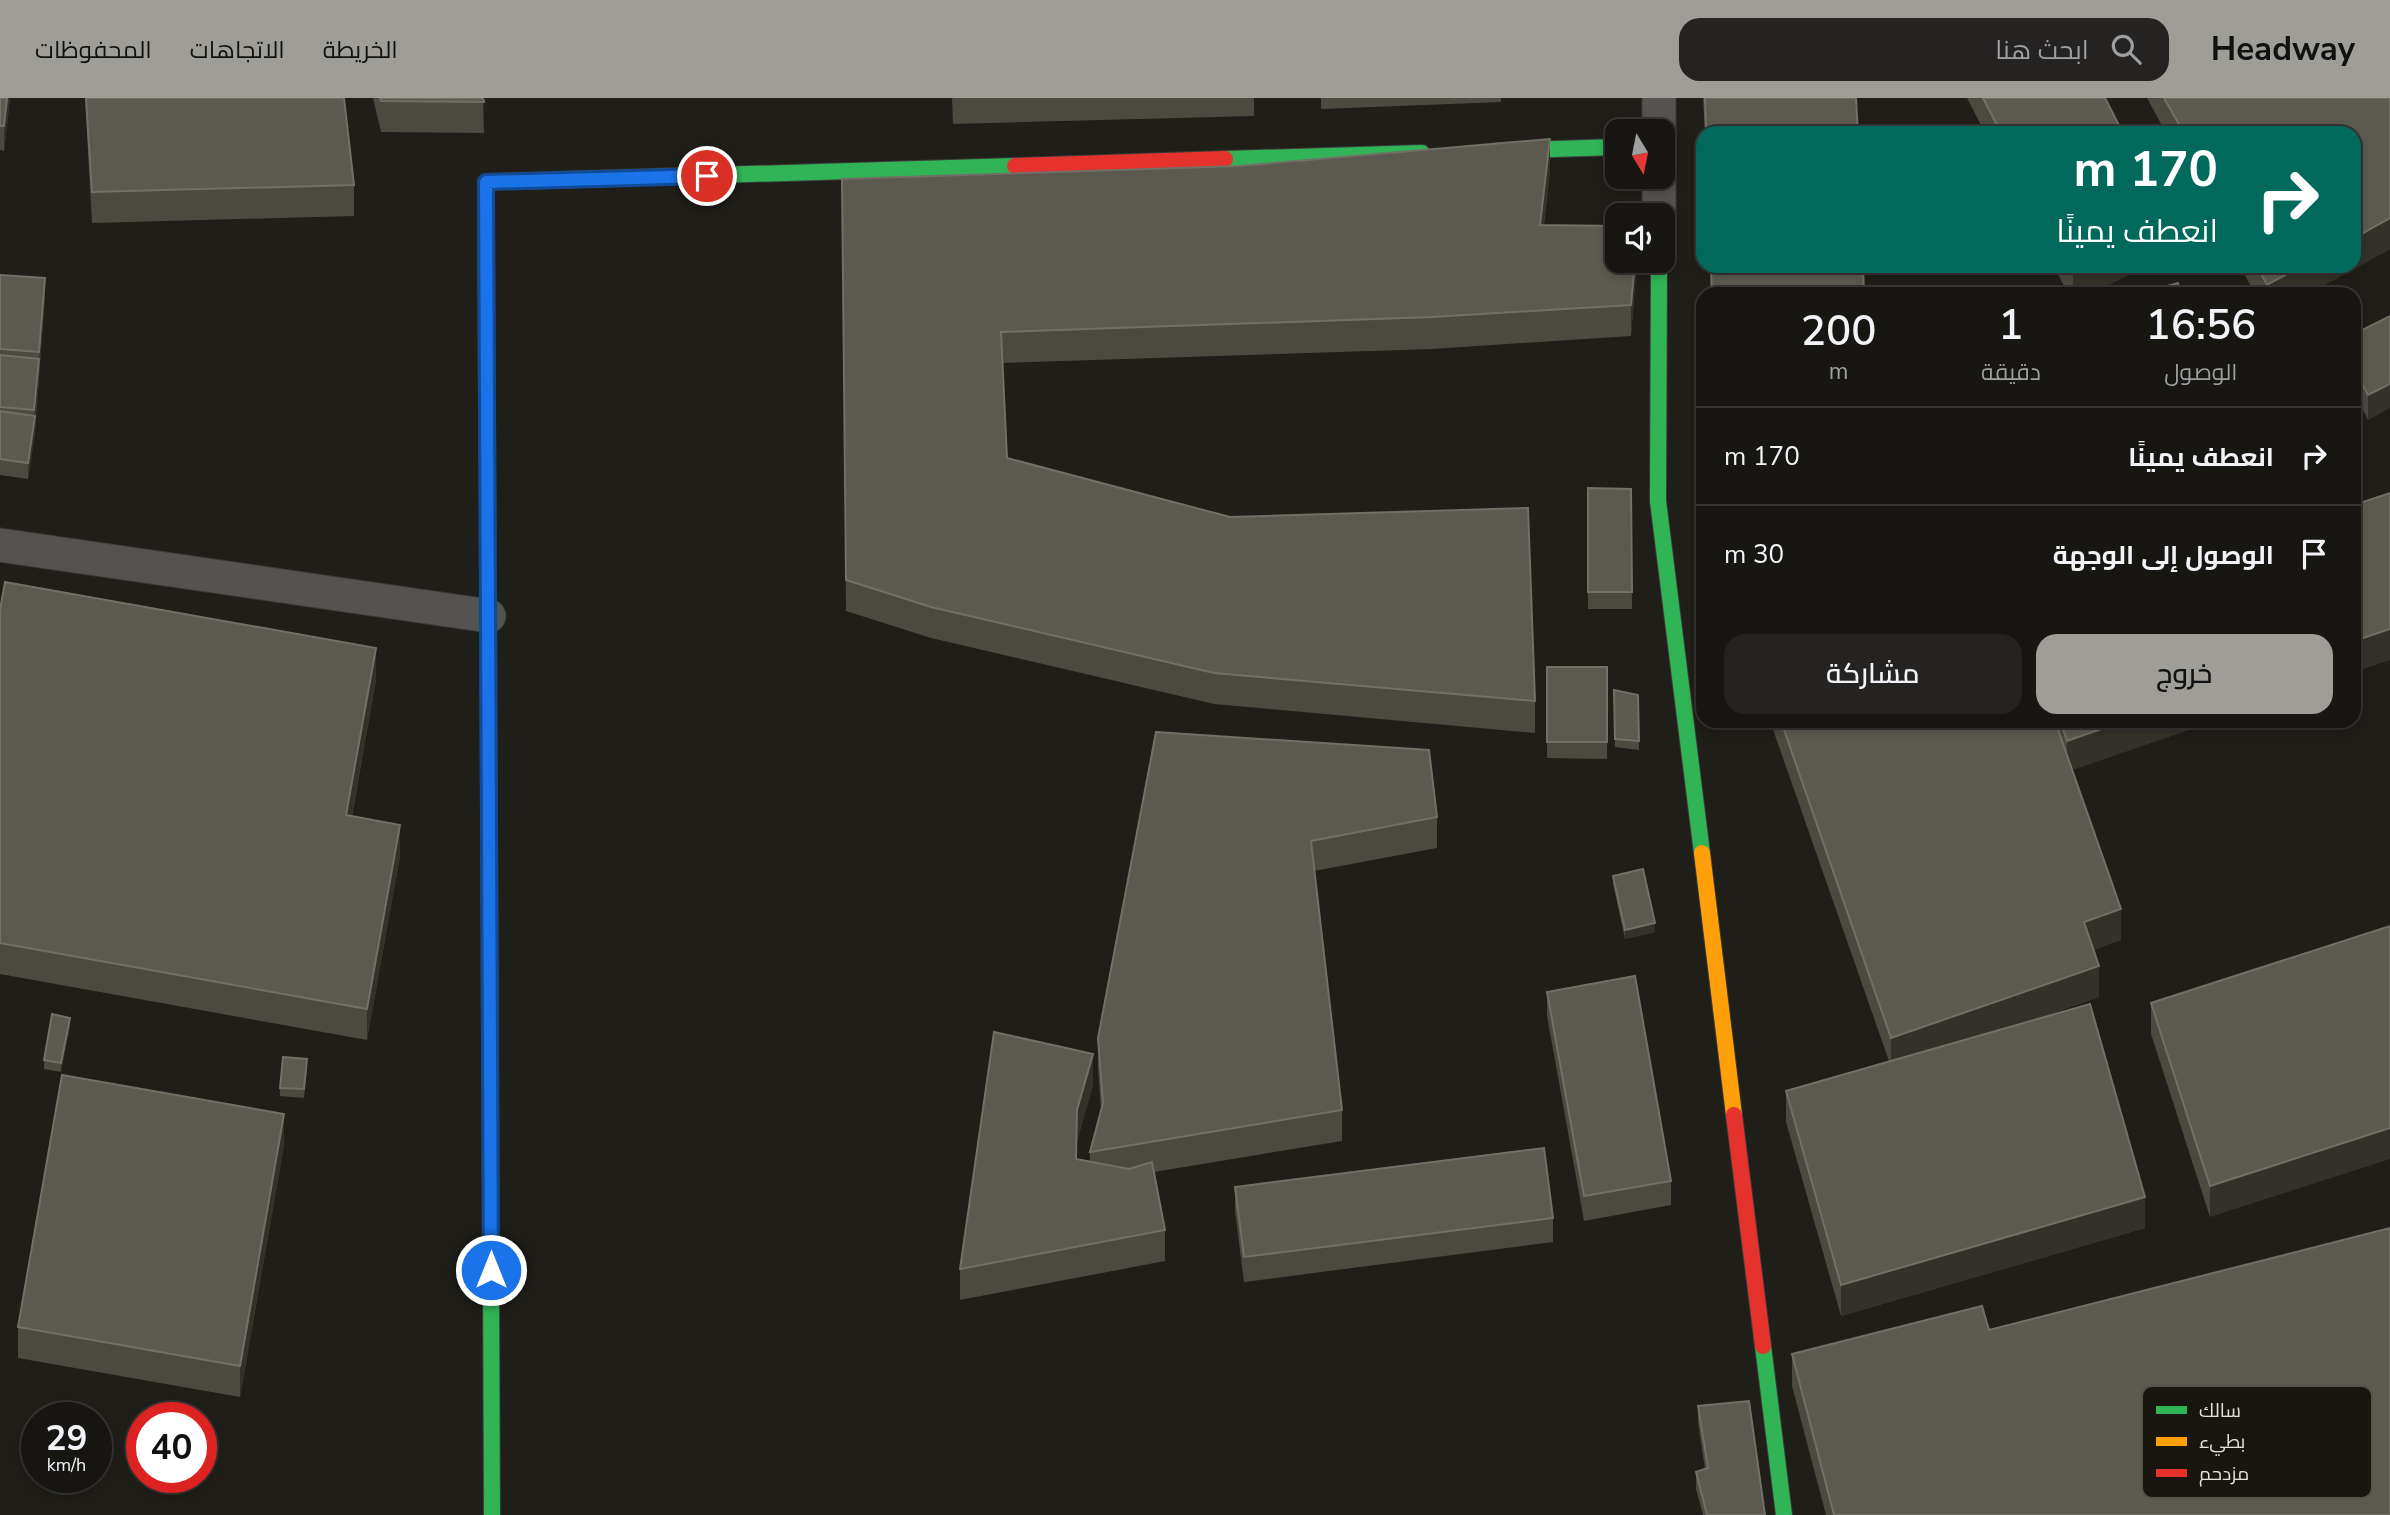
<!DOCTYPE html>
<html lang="ar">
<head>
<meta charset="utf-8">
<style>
  :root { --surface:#171613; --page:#242321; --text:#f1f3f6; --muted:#9e9fa0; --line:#363533; --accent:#9e9d97 }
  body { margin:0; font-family:"Nunito Sans",Cairo,sans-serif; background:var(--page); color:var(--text); direction:rtl; height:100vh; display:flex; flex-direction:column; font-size:26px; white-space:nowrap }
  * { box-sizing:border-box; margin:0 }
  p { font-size:23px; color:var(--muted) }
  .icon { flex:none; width:38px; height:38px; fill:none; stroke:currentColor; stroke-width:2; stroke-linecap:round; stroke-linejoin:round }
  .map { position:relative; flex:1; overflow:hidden; direction:ltr }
  .side { position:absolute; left:1696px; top:189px; width:665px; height:441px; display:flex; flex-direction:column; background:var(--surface); border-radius:21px; box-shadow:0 4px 10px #0003,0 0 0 2px var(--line); direction:rtl }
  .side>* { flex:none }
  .banner { position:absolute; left:1696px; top:28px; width:665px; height:147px; border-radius:21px; box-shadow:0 4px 10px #0003,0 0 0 2px var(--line); direction:rtl; background:#00695c; color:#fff; overflow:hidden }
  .needle { width:46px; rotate:170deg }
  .controls { position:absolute; left:1605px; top:21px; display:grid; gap:14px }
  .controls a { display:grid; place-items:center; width:70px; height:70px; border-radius:14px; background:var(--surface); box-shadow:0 4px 10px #0003,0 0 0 2px var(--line); font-size:35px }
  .speed { position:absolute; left:21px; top:1304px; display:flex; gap:14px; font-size:35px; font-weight:700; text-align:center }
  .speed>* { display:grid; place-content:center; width:91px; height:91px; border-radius:50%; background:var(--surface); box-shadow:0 4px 10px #0003,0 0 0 2px var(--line); line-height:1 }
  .speed small { font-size:18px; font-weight:400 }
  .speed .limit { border:10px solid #d22; background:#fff; color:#111 }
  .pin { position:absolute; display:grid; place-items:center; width:60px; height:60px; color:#fff; margin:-30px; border:4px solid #fff; border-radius:50%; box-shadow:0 2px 7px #0007 }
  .me { position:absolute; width:77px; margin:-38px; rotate:0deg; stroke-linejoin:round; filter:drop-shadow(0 0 5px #0008) }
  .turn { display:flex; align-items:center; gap:24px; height:147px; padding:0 28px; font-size:32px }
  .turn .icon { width:91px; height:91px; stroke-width:2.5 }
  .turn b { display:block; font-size:49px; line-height:60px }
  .eta { display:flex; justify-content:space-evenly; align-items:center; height:119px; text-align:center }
  .eta b { font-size:42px; font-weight:600; line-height:49px }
  .cta { display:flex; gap:14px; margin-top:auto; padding:14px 28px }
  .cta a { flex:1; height:80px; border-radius:21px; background:var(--accent); color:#111; font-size:28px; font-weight:600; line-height:80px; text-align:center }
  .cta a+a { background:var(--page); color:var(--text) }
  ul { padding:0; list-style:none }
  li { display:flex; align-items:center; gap:21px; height:98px; padding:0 28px; border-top:2px solid var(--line) }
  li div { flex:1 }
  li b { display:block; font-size:26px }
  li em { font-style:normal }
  header { display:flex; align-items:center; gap:42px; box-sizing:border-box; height:98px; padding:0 35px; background:var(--accent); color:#111 }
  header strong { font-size:33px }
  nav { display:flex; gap:38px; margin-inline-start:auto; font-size:24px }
  .search { width:490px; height:63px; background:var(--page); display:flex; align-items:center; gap:18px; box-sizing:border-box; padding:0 24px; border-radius:21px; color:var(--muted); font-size:26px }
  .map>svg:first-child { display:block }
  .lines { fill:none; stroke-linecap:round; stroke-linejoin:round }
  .street-casing { stroke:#3c3b38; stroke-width:35 }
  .fast-casing { stroke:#3c3b38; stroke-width:18 }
  .slow-casing { stroke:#3c3b38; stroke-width:18 }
  .jam-casing { stroke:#3c3b38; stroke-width:18 }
  .street { stroke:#545350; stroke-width:33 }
  .fast { stroke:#30b455; stroke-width:16 }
  .slow { stroke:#ff9f0a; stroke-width:16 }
  .jam { stroke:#e5322d; stroke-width:16 }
  .wall { fill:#4b4940 }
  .shaded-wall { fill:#333129 }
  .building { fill:#5c5a50; stroke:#716f66; stroke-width:2 }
  .route-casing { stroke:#114b97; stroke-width:18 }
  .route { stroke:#1a73e8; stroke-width:12 }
  .key { fill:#18160e; stroke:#55534c; stroke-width:2 }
  .key-label { font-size:19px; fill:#e2e1db }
</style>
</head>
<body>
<header>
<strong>Headway</strong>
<div class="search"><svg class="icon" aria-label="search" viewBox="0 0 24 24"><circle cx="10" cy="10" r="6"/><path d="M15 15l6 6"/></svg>ابحث هنا</div>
<nav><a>الخريطة</a><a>الاتجاهات</a><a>المحفوظات</a></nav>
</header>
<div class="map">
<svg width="2390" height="1417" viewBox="0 0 2390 1417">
  <rect width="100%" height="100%" fill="#1f1e19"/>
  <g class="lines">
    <!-- street casing -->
    <g class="street-casing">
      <g id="street">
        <polyline points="1659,33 1659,0"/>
        <polyline points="1659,117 1659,79"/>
        <polyline points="0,447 489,518"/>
      </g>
    </g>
    <!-- fast casing -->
    <g class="fast-casing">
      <g id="fast">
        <polyline points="1497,53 1617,49"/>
        <polyline points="1225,61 1422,55"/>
        <polyline points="486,156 486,84 1015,68"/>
        <polyline points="1659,163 1658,403 1702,755"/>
        <polyline points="488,479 492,1417"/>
        <polyline points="1763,1248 1784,1417"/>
      </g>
    </g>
    <!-- slow casing -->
    <g class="slow-casing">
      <polyline id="slow" points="1702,755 1734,1017"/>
    </g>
    <!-- jam casing -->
    <g class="jam-casing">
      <g id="jam">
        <polyline points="1015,68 1225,61"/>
        <polyline points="486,156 488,479"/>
        <polyline points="1734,1017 1763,1248"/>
      </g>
    </g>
    <!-- street -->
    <use href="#street" class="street"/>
    <!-- fast -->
    <use href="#fast" class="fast"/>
    <!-- slow -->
    <use href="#slow" class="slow"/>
    <!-- jam -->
    <use href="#jam" class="jam"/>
  </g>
  <!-- wall -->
  <g class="wall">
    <polygon points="0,0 10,0 4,53 0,52"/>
    <polygon points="85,0 344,0 354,87 354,118 92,125"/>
    <polygon points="373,0 483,0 484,35 381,34"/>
    <polygon points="952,0 1254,0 1254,18 953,26"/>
    <polygon points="1321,0 1501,0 1501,4 1321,11"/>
    <polygon points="1703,0 1856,0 1858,35 1705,35"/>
    <polygon points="1967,0 2105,0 2123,35 1985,35"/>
    <polygon points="2147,0 2390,0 2390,151 2308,196 2255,196 2240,168 2354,168 2354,35 2166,35"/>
    <polygon points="1550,72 1544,127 1617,163 1637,163 1631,238 1432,251 1002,265 1007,360 1535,603 1535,635 1214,606 931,540 846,513 842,81"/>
    <polygon points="1710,168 1863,168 1864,196 1711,196"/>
    <polygon points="2054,168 2146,168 2091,196 2068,196"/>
    <polygon points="0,177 45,197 35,335 28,381 0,377"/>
    <polygon points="2390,218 2368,322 2354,294 2354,236"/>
    <polygon points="1700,324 1703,324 1703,364 1700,356"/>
    <polygon points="1588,390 1631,391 1632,511 1588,511"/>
    <polygon points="0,512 376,582 352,718 400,758 367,942 0,876"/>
    <polygon points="1547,569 1607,569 1607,661 1547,660"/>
    <polygon points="1614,592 1638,597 1639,652 1615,649"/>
    <polygon points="1770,623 2214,623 2072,672 2121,842 2093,852 2099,899 2025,925 2145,1130 1841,1218 1786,1024 1786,993 1889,963"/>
    <polygon points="1156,634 1437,719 1437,750 1314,773 1342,1012 1342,1043 1154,1074 1165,1132 1165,1163 960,1202 960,1171 1093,987 1077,1043 1077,1061 1090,1064 1090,1054 1101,1012 1098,971 1098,940"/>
    <polygon points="1613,778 1655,834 1625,841 1613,786"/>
    <polygon points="2390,828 2210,1119 2151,936 2151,905"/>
    <polygon points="1547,894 1671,1083 1671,1107 1584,1123 1547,918"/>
    <polygon points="70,928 61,974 44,971 44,962"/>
    <polygon points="307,970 304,1000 280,998 280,990"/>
    <polygon points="284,1047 240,1299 18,1260 18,1229"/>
    <polygon points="1235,1089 1553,1120 1553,1144 1244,1184 1235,1113"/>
    <polygon points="1989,1232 2390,1417 1826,1417 1792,1288 1792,1256"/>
    <polygon points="1698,1308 1765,1417 1703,1417 1696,1391 1696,1374 1705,1371 1698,1325"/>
  </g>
  <!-- shaded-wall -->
  <g class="shaded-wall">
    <polygon points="7,0 10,0 4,53 4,28"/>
    <polygon points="1550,41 1550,72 1540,158 1540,127"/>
    <polygon points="2390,120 2390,151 2308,196 2267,196 2267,187 2302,168 2354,168 2354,140"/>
    <polygon points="1635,163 1637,163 1631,238 1631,207"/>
    <polygon points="2085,168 2146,168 2091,196 2073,196 2073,174"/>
    <polygon points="45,180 45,197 39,278 35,335 28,381 28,365 34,321 39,262"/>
    <polygon points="2390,286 2390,310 2368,322 2368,297"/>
    <polygon points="2390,531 2390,562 2354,574 2354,543"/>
    <polygon points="376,550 376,582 346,749 346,717"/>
    <polygon points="2124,623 2214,623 2067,674 2067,643"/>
    <polygon points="400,727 400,758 367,942 367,911"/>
    <polygon points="2121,811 2121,842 2084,855 2084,824"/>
    <polygon points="1655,825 1655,834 1625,841 1625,832"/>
    <polygon points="2099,868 2099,899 1891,971 1891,940"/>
    <polygon points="70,920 70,928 61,974 61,965"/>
    <polygon points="1093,956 1093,987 1077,1043 1077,1012"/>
    <polygon points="284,1016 284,1047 240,1299 240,1268"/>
    <polygon points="2390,1030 2390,1061 2210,1119 2210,1088"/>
    <polygon points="2145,1099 2145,1130 1841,1218 1841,1187"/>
  </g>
  <!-- building -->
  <g class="building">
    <polygon points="0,0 7,0 4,28 0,28"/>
    <polygon points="86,0 344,0 354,87 92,94"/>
    <polygon points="380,0 483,0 484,4 381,3"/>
    <polygon points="1705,0 1856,0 1858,35 1706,35"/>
    <polygon points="1983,0 2105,0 2123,35 2001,35"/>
    <polygon points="2164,0 2390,0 2390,120 2354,140 2354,35 2184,35"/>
    <polygon points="1550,41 1540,127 1617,128 1617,163 1635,163 1631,207 1432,219 1001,234 1007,360 1230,419 1528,410 1535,603 1214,575 931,509 846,482 842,81 1239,68"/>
    <polygon points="1711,168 1863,168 1864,196 1712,196"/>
    <polygon points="2070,168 2085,168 2073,174"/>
    <polygon points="2257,168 2302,168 2267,187"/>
    <polygon points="0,177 45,180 39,254 0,251"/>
    <polygon points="2178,185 2181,196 2140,196"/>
    <polygon points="2390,218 2390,286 2368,297 2354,270 2354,236"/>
    <polygon points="0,257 39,261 34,312 0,309"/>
    <polygon points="0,313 35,318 28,365 0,361"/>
    <polygon points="1588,390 1631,391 1632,494 1588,494"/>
    <polygon points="2390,395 2390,531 2354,543 2354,407"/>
    <polygon points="5,484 376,550 346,717 400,727 367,911 0,845 0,512"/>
    <rect x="1547" y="569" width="60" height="75"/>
    <polygon points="1614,592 1638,597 1639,643 1615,641"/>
    <polygon points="1781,623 2055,623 2121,811 2084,824 2099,868 1891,940"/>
    <polygon points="2060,623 2124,623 2067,643"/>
    <polygon points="1156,634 1429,652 1437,719 1311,743 1342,1012 1090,1054 1103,1005 1098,940"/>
    <polygon points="1643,771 1655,825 1625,832 1613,778"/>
    <polygon points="2390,828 2390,1030 2210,1088 2151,905"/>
    <polygon points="1635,878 1671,1083 1584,1098 1547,894"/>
    <polygon points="2090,906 2145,1099 1841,1187 1786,993"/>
    <polygon points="52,916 70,920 61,965 44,962"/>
    <polygon points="994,934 1093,956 1077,1012 1076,1061 1129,1071 1152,1064 1165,1132 960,1171"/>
    <polygon points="283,959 307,961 304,991 280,990"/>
    <polygon points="62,977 284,1016 240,1268 18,1229"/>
    <polygon points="1544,1050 1553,1120 1244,1159 1235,1089"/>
    <polygon points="2390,1130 2390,1417 1834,1417 1792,1256 1982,1208 1989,1232"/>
    <polygon points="1749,1303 1765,1417 1707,1417 1696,1374 1708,1370 1698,1308"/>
  </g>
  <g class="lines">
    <!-- route casing -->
    <g class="route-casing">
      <polyline id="route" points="491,1172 486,84 707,78"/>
    </g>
    <!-- route -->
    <use href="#route" class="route"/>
  </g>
  <!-- legend -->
  <rect x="2142" y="1288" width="230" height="112" rx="10" class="key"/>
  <rect x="2156" y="1308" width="31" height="8" fill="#30b455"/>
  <rect x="2156" y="1339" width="31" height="9" fill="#ff9f0a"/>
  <rect x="2156" y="1371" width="31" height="8" fill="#e5322d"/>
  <g class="key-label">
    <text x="2199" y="1319">سالك</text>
    <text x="2199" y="1350">بطيء</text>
    <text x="2199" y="1382">مزدحم</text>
  </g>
</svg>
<div class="controls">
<a><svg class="needle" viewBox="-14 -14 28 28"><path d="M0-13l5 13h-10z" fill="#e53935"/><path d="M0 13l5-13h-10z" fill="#9e9fa0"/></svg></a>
<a><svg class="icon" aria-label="sound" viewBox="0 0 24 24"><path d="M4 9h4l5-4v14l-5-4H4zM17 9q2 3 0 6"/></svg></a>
</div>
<div class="speed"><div>29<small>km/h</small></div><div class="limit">40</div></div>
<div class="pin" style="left:707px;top:78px;background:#d93025"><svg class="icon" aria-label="arrive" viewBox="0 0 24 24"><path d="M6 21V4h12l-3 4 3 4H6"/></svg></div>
<svg class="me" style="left:491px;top:1172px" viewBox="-20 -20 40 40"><circle r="17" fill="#1a73e8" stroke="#fff" stroke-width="3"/><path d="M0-11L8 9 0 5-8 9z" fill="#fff"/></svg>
<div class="banner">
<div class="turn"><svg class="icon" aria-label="right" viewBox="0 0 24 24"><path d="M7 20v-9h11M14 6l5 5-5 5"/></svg><div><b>170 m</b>انعطف يمينًا</div></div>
</div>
<section class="side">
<div class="eta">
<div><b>16:56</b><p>الوصول</p></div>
<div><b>1</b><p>دقيقة</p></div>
<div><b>200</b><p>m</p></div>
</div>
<ul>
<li><svg class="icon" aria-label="right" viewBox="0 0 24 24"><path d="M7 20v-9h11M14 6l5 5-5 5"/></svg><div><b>انعطف يمينًا</b></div><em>170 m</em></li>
<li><svg class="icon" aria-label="arrive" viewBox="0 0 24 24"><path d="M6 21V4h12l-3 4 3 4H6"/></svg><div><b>الوصول إلى الوجهة</b></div><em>30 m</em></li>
</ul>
<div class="cta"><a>خروج</a><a>مشاركة</a></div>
</section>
</div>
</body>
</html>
